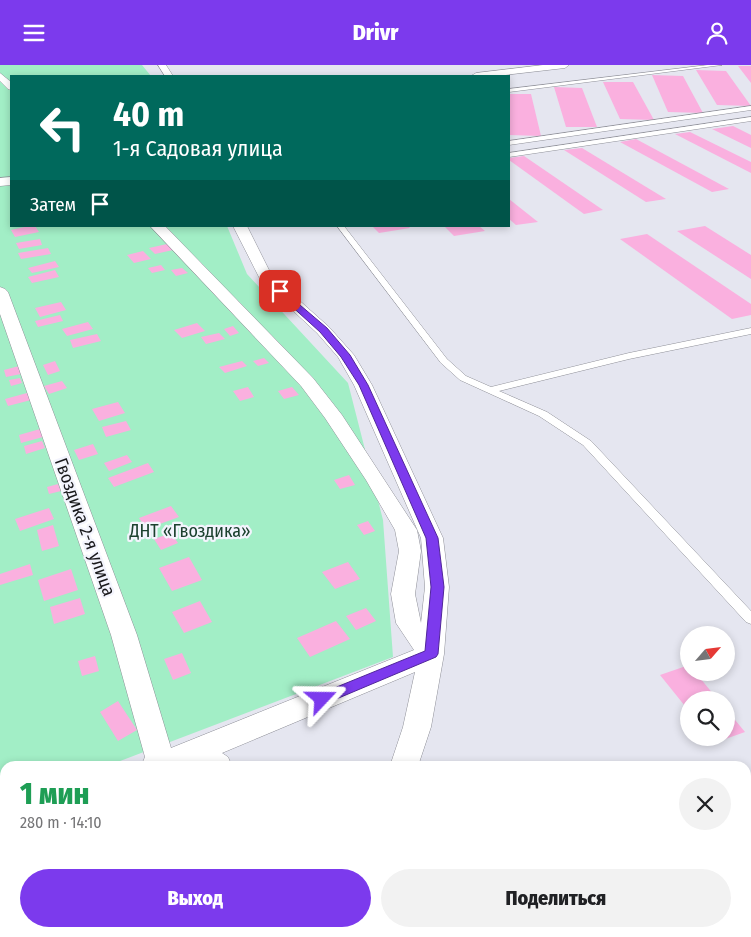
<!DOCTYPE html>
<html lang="ru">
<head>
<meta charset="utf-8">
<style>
  :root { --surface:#fff; --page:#f2f2f2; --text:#202124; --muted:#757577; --accent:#7c3aed }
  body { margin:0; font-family:"Fira Sans Condensed",sans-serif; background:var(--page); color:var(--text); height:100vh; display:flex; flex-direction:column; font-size:19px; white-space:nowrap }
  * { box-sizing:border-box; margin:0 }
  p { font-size:16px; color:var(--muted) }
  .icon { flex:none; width:28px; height:28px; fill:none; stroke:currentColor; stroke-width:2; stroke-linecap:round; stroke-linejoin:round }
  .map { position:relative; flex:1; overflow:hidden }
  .details { position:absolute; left:0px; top:696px; width:751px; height:176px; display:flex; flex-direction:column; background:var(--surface); border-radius:15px 15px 0 0; box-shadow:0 2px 8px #0003 }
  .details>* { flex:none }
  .top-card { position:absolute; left:10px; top:10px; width:500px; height:152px; border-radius:0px; box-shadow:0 2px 8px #0003; background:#00695c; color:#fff; overflow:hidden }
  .needle { width:32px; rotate:62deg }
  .fabs { position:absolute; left:680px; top:561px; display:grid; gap:10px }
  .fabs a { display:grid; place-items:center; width:55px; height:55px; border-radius:50%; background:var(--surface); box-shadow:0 2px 8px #0003; font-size:25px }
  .pin { position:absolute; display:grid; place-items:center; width:42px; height:42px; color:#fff; margin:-21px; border-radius:10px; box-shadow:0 2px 8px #0006 }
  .me { position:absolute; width:55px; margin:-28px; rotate:67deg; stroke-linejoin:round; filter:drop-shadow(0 0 4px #0008) }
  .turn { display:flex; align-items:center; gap:18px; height:105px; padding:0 20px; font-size:22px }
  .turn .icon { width:65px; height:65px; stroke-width:2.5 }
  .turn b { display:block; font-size:35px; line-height:42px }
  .then { display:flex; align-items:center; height:48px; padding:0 20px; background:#0003; gap:10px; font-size:19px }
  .round { display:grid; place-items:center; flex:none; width:52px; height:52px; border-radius:26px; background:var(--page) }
  .headline { display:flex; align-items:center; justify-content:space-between; height:85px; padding:0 20px }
  h1 { font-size:30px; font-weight:800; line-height:38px; color:#1e9e55 }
  .button { display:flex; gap:10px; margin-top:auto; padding:10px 20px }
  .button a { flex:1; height:58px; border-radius:30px; background:var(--accent); color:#fff; font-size:20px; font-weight:800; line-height:58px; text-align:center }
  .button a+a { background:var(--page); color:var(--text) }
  header { display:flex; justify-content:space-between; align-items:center; height:65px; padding:0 20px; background:var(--accent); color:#fff; font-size:22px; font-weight:800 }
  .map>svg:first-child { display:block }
  .green { fill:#a2eec6 }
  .building { fill:#fab0df }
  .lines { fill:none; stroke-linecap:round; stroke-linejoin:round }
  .service-casing { stroke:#8f9098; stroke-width:1 }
  .minor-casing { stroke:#8f9098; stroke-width:1 }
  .service { fill:#fff; fill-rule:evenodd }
  .minor { fill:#fff; fill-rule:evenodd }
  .route { fill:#7c3aed; stroke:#51269a }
  .labels { text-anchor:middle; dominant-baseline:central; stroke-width:4.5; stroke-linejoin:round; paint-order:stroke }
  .street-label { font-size:18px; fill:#18181b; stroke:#f3f4fd }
  .park-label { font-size:18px; fill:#1b402e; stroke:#f3f4fd }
</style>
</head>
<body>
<header><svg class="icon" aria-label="menu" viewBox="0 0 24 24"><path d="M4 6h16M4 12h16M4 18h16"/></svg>Drivr<svg class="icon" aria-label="person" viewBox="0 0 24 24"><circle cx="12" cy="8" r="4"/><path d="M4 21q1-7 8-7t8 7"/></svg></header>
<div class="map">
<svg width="751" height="872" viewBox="0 0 751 872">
  <rect width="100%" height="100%" fill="#e5e6f0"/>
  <!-- green -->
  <g class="green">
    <polygon points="0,0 142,0 151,11 11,11 11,161 227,161 247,209 348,318 383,455 393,592 107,701 5,701 5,740 0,742"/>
    <polygon points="5,843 5,868 97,868 97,872 0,872 0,845"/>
  </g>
  <!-- building -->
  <g class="building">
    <polygon points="738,1 751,1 751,18"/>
    <polygon points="696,5 726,6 751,41 717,40"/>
    <polygon points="652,10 683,11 703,48 668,47"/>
    <polygon points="603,17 633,17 654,55 620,54"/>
    <polygon points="554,22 582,23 597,62 566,62"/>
    <polygon points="509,29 531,29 541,71 509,70"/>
    <polygon points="733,61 751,70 751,83 712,64"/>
    <polygon points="690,67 751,97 751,108 675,69"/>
    <polygon points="636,74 729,124 712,127 620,77"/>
    <polygon points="582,83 666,134 646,137 564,85"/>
    <polygon points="524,91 603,145 584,149 509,95 509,93"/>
    <polygon points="509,134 538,157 516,160 509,154"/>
    <polygon points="29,161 35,161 39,167 15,172 11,165"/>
    <polygon points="372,161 408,161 410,163 379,168"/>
    <polygon points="444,161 479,161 485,166 454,171"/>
    <polygon points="705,161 751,190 751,214 677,166"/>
    <polygon points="647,169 751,239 751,250 732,254 620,174"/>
    <polygon points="40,174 42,180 19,184 16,178"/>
    <polygon points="167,179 173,185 155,189 149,183"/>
    <polygon points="48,183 51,189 21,194 18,188"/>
    <polygon points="143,186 151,194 134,198 127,190"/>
    <polygon points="55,196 59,202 32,208 28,203"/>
    <polygon points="161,200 165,205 152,208 148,203"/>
    <polygon points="182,203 188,208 176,211 171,205"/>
    <polygon points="55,205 59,212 32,218 28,212"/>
    <polygon points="61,237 66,245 40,252 35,243"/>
    <polygon points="60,250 63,256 38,262 35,256"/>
    <polygon points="88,257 93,264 67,271 62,264"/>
    <polygon points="197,258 205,266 182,273 174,265"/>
    <polygon points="233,261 239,268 230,271 224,264"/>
    <polygon points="219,268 225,274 206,279 201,272"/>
    <polygon points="97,269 101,276 73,283 70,275"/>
    <polygon points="264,293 269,298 258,301 253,296"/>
    <polygon points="55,296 60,306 48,310 43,300"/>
    <polygon points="242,296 247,301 225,308 219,302"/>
    <polygon points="19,301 21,309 6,312 4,305"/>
    <polygon points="20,313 22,318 11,321 9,315"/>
    <polygon points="62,316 67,323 49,329 44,321"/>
    <polygon points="248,322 254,332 240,336 233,326"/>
    <polygon points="292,322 299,330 284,334 278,326"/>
    <polygon points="27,328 31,335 8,341 5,334"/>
    <polygon points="118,337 125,348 99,356 92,344"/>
    <polygon points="126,356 131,365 106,372 102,362"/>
    <polygon points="40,364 43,372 21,378 19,370"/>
    <polygon points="42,376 45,383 26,389 24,381"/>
    <polygon points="93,379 98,389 79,395 74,385"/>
    <polygon points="127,390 132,397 109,406 104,398"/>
    <polygon points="148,398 154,407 114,422 108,413"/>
    <polygon points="349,410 355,420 340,424 334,415"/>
    <polygon points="58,419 61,426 49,429 47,422"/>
    <polygon points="171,441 179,452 146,464 139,453"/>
    <polygon points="49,443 54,454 20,466 15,454"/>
    <polygon points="368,456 375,466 364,470 357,460"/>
    <polygon points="53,460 59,481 42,486 37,465"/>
    <polygon points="171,468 178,478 161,485 154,474"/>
    <polygon points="189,492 202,515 172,526 159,503"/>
    <polygon points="348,497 360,514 335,524 322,507"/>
    <polygon points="30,499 33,510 0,520 0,509"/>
    <polygon points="71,504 78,525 44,536 38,515"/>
    <polygon points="80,533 85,549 54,559 50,542"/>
    <polygon points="200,536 212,557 184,568 172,547"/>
    <polygon points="366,543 376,556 356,565 346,551"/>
    <polygon points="336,556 350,574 310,592 297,573"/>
    <polygon points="182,588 191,608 173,615 164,594"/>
    <polygon points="95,591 99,606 82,611 78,596"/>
    <polygon points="689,600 689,608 696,608 718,635 689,635 689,646 660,610"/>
    <polygon points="118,636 137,665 118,676 100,647"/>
    <polygon points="726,644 745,667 714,678 710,672 726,672"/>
    <polygon points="36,868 64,868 64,872 24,872"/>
  </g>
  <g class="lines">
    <!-- service casing -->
    <g class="service-casing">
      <g id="service">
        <polygon points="708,0 722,0 509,27 509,24"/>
        <polygon points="751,41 751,45 509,80 509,76"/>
        <polygon points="751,52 751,56 509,92 509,88"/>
        <polygon points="337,161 344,161 447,294 466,311 491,322 629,288 751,263 751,269 629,294 499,326 547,347 591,376 751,546 751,559 746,557 583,380 539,351 460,315 441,298"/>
      </g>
    </g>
    <!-- minor casing -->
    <g class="minor-casing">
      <g id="minor">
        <polygon points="158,0 166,0 173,11 165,11"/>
        <polygon points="543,0 569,0 565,3 496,11 471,11 476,8"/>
        <polygon points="0,8 11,17 11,25 8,24 0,16"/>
        <polygon points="11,112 11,120 0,121 0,113"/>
        <polygon points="150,161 165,161 313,313 342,350 417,465 421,486 415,529 421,558 425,522 421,473 354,320 338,292 317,268 261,216 233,161 247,161 272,211 329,262 354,290 372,320 443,473 449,522 444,589 431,662 418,701 390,701 403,662 415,607 222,688 228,692 232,701 141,701 145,692 111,570 0,249 0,222 5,224 8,227 137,570 171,683 414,585 396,558 391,529 399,486 395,465 366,415 325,353 301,321"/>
        <polygon points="5,744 5,772 0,774 0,746"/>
        <polygon points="329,868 363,868 361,872 327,872"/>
      </g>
    </g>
    <!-- service -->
    <use href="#service" class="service"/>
    <!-- minor -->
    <use href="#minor" class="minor"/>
  </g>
  <!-- route -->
  <polygon class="route" points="280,223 327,263 350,290 368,320 438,473 444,522 438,589 436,592 322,640 317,638 315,634 317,630 425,586 431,522 426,473 359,320 341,292 320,267 277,228 277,224"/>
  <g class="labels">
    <!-- street labels -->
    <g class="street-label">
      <text transform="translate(85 462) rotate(70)">Гвоздика 2-я улица</text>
    </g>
    <!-- park labels -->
    <g class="park-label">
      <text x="190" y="466">ДНТ «Гвоздика»</text>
    </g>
  </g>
</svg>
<div class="fabs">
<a><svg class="needle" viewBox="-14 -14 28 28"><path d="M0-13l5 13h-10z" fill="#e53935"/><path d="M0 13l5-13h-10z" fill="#757577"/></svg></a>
<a><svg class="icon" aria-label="search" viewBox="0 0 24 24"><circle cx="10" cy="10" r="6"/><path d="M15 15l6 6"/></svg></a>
</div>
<div class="pin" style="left:280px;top:226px;background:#d93025"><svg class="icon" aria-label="arrive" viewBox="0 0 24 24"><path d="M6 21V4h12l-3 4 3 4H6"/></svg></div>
<svg class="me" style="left:322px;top:634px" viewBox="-20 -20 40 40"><path d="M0-17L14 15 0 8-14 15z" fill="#7c3aed" stroke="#fff" stroke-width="4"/></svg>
<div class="top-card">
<div class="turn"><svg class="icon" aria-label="left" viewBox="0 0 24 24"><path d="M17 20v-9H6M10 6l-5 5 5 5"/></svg><div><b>40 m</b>1-я Садовая улица</div></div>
<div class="then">Затем<svg class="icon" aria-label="arrive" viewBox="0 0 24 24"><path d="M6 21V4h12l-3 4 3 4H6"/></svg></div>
</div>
<section class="details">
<div class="headline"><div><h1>1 мин</h1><p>280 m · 14:10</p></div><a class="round"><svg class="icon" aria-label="close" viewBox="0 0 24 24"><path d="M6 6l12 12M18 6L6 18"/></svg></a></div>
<div class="button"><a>Выход</a><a>Поделиться</a></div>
</section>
</div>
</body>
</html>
